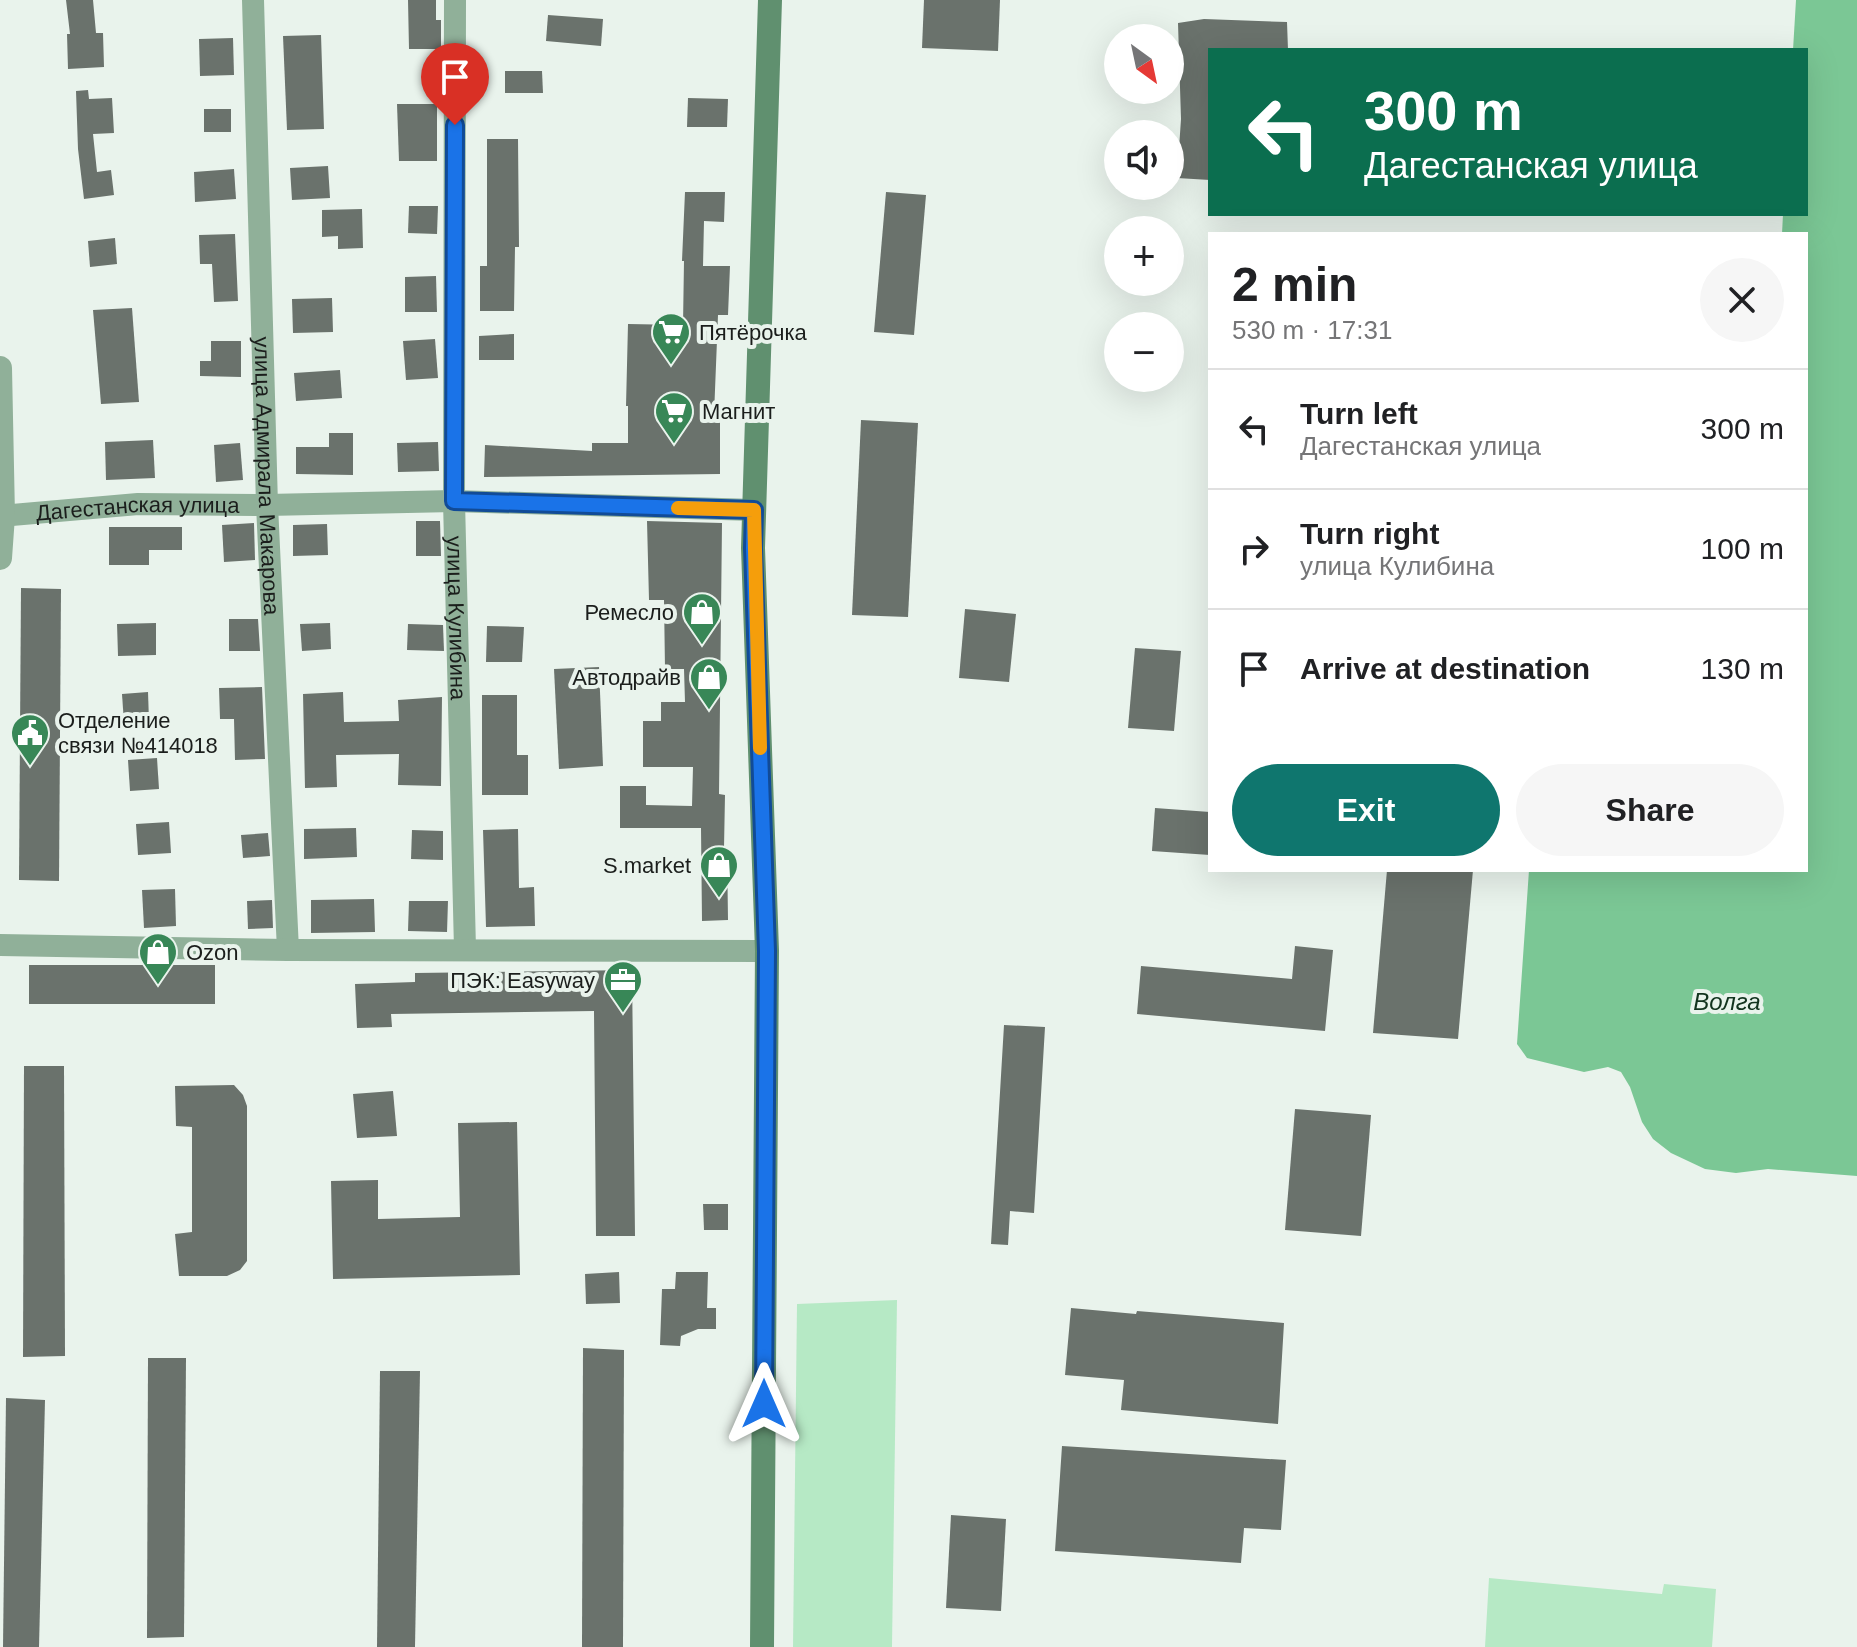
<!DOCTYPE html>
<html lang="en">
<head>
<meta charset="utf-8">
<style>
  :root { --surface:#fff; --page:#f6f6f6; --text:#202124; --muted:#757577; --line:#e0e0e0; --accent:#0f766e }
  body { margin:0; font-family:Arial,sans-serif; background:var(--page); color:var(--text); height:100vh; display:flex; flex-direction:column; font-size:30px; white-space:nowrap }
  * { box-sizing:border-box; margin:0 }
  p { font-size:26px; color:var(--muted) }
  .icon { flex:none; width:44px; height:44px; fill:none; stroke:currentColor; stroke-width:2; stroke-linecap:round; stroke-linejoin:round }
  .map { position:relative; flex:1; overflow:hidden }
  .details { position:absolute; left:1208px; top:232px; width:600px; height:640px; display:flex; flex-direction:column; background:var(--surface); border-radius:0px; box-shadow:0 8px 32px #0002 }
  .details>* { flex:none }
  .guide { position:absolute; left:1208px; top:48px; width:600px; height:168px; border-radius:0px; box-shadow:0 8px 32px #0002; background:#0b6e4f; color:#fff; overflow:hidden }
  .needle { width:52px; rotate:147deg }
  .buttons { position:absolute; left:1104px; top:24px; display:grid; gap:16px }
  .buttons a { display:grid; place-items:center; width:80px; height:80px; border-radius:50%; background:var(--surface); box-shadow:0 8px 32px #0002; font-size:40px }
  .pin { position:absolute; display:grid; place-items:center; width:68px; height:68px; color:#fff; margin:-82px -34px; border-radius:50% 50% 50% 0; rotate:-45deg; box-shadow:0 0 8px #0007 }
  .pin .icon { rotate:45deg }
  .me { position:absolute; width:88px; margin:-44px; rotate:0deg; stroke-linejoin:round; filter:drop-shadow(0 0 6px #0008) }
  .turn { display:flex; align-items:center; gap:28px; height:168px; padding:0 24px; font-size:36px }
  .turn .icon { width:104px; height:104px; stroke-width:2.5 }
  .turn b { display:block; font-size:56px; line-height:68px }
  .round { display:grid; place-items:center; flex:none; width:84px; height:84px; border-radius:42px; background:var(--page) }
  .head { display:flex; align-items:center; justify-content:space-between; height:136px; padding:0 24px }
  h1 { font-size:48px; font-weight:700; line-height:60px }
  .button { display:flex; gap:16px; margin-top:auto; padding:16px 24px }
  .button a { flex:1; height:92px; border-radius:48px; background:var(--accent); color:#fff; font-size:32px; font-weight:700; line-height:92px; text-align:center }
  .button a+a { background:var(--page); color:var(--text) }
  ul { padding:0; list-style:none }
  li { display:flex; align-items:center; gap:24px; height:120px; padding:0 24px; border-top:2px solid var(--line) }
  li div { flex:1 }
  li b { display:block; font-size:30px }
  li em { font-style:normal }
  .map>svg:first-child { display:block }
  .green { fill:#b6e9c5 }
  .water { fill:#7bc795 }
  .building { fill:#6a726c }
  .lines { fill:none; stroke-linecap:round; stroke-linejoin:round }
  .minor { stroke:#90b099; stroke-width:22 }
  .tertiary { stroke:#90b099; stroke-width:24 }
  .secondary { stroke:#60906f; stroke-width:24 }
  .route-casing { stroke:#114b97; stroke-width:20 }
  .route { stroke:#1a73e8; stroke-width:14 }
  .slow { stroke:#f59e0b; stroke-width:14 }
  .labels { text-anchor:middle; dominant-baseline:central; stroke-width:8; stroke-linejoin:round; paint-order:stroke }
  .poi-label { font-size:22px; fill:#1b1e1c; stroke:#e9f3ec; text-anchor:start }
  .street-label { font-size:22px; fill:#1b1e1c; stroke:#e9f3ec }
  .water-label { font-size:24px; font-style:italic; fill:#13341f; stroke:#e9f3ec }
</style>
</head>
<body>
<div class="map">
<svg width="1857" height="1647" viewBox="0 0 1857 1647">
  <rect width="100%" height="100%" fill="#e9f3ec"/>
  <!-- green -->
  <g class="green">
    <polygon points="897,1300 892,1647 793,1647 797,1304"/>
    <polygon points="1489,1578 1662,1594 1664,1584 1716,1589 1712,1647 1485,1647"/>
  </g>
  <!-- water -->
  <polygon class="water" points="1796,0 1857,0 1857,1176 1768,1169 1736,1173 1705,1169 1671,1153 1653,1139 1642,1122 1630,1087 1621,1072 1608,1067 1584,1072 1527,1058 1517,1044 1529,870 1806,870 1806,234 1782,234 1783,214 1806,214 1806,50 1793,50"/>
  <!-- building -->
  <g class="building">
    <polygon points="66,0 93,0 96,33 103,33 104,67 68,69 67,34 70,34"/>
    <polygon points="408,0 436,0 436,20 441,20 441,49 409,49"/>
    <polygon points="924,0 1000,0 998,51 922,48"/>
    <polygon points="548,15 603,19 601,46 546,41"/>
    <polygon points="1204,19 1287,22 1288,50 1210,50 1210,180 1177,178 1181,119 1178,23"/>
    <polygon points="321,35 324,129 287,130 283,36"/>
    <polygon points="233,38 234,75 200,76 199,39"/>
    <polygon points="505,71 542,71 543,93 505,93"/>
    <polygon points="88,90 89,99 112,98 114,133 93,134 97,172 111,170 114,195 84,199 78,149 76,91"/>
    <polygon points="688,98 728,99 727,127 687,127"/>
    <polygon points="397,104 437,104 437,161 399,161"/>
    <rect x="204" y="109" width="27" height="23"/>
    <polygon points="487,139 518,139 519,247 515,247 514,311 480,311 480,266 487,266"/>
    <polygon points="328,166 330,198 292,200 290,168"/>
    <polygon points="234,169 236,199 195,202 194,172"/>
    <polygon points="685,192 725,192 724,222 704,221 703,266 730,266 728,315 718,315 714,415 720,415 720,474 484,477 485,445 592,451 592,443 628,443 628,406 626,406 628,324 683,325 684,261 682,261"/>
    <polygon points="886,192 926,195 914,335 874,332"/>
    <polygon points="409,206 438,206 437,234 408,233"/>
    <polygon points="362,209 363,248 338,249 338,236 322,237 322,210"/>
    <polygon points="235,234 238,301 214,302 212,264 200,264 199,235"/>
    <polygon points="115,238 117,264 90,267 88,241"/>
    <polygon points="436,276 437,312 405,312 405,277"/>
    <polygon points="332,298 333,332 293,333 292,299"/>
    <polygon points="132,308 139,402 101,404 93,310"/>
    <polygon points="514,334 514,360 479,360 479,336"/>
    <polygon points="435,339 438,378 406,380 403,341"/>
    <polygon points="211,341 241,341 241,377 200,376 200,361 211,361"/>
    <polygon points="340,370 342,398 296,401 294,373"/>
    <polygon points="861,420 918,423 908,617 852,615"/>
    <polygon points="329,433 353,433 353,475 296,474 296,447 329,447"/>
    <polygon points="153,440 155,478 106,480 105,442"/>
    <polygon points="438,442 439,471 398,472 397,443"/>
    <polygon points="240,443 243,480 216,482 214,445"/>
    <polygon points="416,521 440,521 441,556 416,556"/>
    <polygon points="647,521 722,523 719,794 725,795 724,848 727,848 728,920 702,921 701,828 620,828 620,786 646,786 646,805 692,806 693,767 643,767 643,721 661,721 661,702 685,702 684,669 665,669 664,600 649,600"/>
    <polygon points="254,523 255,560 224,562 222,525"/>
    <polygon points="327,524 328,555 293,556 293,525"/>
    <polygon points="109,527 182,527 182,550 149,550 149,565 109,565"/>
    <polygon points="21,588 61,589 59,881 19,880"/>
    <polygon points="965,609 1016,614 1009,682 959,678"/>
    <polygon points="229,619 258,619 260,651 229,651"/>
    <polygon points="156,623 156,655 118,656 117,624"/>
    <polygon points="330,623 331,649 302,651 300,624"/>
    <polygon points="408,624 443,625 444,651 407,650"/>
    <polygon points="487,626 524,627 522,662 486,662"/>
    <polygon points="1135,648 1181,651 1174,731 1128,728"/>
    <polygon points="599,667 603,766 559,769 554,669"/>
    <polygon points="262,687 265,759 235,760 234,719 220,719 219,688"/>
    <polygon points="148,692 149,721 124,723 122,694"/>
    <polygon points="343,692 344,722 399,721 398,700 442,697 441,786 398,785 399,754 336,755 337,787 305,788 303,694"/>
    <polygon points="482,695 517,695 517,755 528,755 528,795 482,795"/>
    <polygon points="157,758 159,789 130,791 128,760"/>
    <polygon points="1155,808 1210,812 1210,855 1152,851"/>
    <polygon points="169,822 171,853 138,855 136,824"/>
    <polygon points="356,828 357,857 304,859 304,829"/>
    <polygon points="518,829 519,888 534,887 535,926 486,927 483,830"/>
    <polygon points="412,830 443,831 443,860 411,859"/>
    <polygon points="268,833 270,856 243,858 241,835"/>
    <polygon points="1387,870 1473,870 1458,1039 1373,1033"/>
    <polygon points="175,889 176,926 144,928 142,890"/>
    <polygon points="374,899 375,932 311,933 311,900"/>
    <polygon points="272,900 273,928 248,929 247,901"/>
    <polygon points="409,901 448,901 447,932 408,931"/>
    <polygon points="1295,946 1333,950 1325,1031 1137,1014 1141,966 1292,979"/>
    <rect x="29" y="965" width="186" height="39"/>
    <polygon points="632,970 635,1236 596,1236 594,1011 391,1014 392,1027 357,1028 355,984 415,982 415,973"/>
    <polygon points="1004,1025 1045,1027 1034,1213 1010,1211 1008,1245 991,1244"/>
    <polygon points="24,1066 64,1066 65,1356 23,1357"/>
    <polygon points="234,1085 243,1095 247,1106 247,1261 240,1270 227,1276 179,1276 175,1234 192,1232 192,1127 176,1126 175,1086"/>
    <polygon points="393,1091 397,1136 357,1138 353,1094"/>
    <polygon points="1295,1109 1371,1115 1361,1236 1285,1230"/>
    <polygon points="517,1122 520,1275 333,1279 331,1181 378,1180 378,1219 460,1217 458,1123"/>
    <polygon points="703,1204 728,1204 728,1230 704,1230"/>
    <polygon points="619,1272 620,1303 586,1304 585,1274"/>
    <polygon points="676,1272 708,1272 707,1308 716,1308 716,1329 698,1329 681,1336 680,1346 660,1345 662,1289 675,1289"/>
    <polygon points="1071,1308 1136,1314 1137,1311 1284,1323 1278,1424 1121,1410 1124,1380 1065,1375"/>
    <polygon points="583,1348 624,1350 623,1647 582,1647"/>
    <polygon points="148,1358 186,1358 184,1637 147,1638"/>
    <polygon points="380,1371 420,1371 415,1647 377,1647"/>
    <polygon points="6,1398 45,1400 39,1647 3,1647"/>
    <polygon points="1062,1446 1286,1460 1281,1530 1244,1528 1241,1563 1055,1551"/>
    <polygon points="951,1515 1006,1519 1001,1611 946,1608"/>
  </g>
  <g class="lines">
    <!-- minor -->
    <g class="minor">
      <path id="s1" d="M253,0L267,505L288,950"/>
      <path id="s2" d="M455,0L454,501L465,949"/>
      <path id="s3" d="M0,516L138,504L267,505L454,501L754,510"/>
      <polyline points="0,945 288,950 767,951"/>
    </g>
    <!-- tertiary -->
    <polyline class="tertiary" points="0,368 3,516 0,558"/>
    <!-- secondary -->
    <polyline class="secondary" points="762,1647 767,951 753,548 770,0"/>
  </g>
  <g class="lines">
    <!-- route casing -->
    <g class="route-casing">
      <polyline id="route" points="455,125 454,501 754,510 753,548 767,951 764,1404"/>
    </g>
    <!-- route -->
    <use href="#route" class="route"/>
    <!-- slow -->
    <polyline class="slow" points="678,508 754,510 760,748"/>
  </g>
  <!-- icons -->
  <defs>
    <g id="supermarket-pin" transform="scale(2)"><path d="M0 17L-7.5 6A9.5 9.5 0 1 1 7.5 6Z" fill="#388757" stroke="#e9f3ec"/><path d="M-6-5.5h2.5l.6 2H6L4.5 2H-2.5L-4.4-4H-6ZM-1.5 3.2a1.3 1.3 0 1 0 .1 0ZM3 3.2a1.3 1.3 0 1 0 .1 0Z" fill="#fff"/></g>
    <g id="shop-pin" transform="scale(2)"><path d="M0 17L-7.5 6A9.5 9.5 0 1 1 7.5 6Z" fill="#388757" stroke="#e9f3ec"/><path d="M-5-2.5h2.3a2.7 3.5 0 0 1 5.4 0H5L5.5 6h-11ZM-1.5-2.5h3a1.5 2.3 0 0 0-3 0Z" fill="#fff"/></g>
    <g id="civic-pin" transform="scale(2)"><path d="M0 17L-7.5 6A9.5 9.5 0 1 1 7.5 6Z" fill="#388757" stroke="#e9f3ec"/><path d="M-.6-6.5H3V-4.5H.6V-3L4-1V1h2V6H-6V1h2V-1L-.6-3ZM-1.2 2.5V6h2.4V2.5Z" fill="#fff"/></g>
    <g id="office-pin" transform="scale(2)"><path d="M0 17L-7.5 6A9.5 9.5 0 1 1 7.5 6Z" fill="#388757" stroke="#e9f3ec"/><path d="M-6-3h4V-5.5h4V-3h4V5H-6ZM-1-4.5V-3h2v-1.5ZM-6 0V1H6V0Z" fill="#fff"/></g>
  </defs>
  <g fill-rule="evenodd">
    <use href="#supermarket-pin" x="671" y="332"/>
    <use href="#supermarket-pin" x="674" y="411"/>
    <use href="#shop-pin" x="702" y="612"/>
    <use href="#shop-pin" x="709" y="677"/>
    <use href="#civic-pin" x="30" y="733"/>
    <use href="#shop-pin" x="719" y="865"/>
    <use href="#shop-pin" x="158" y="952"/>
    <use href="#office-pin" x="623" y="980"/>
  </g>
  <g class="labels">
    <!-- poi labels -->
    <g class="poi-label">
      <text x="699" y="332">Пятёрочка</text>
      <text x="702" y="411">Магнит</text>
      <text x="674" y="612" text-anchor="end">Ремесло</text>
      <text x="681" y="677" text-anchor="end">Автодрайв</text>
      <text x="58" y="720">Отделение<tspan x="58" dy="25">связи №414018</tspan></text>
      <text x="691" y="865" text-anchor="end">S.market</text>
      <text x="186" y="952">Ozon</text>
      <text x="595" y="980" text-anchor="end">ПЭК: Easyway</text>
    </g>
    <!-- street labels -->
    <g class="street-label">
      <text stroke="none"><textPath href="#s1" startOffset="476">улица Адмирала Макарова</textPath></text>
      <text stroke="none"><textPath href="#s3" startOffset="138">Дагестанская улица</textPath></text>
      <text stroke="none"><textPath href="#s2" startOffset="618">улица Кулибина</textPath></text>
    </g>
    <!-- water labels -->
    <g class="water-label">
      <text x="1727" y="1001">Волга</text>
    </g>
  </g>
</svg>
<div class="buttons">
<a><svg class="needle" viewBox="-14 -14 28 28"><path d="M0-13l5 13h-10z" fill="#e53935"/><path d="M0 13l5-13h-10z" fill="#757577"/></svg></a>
<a><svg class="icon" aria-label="sound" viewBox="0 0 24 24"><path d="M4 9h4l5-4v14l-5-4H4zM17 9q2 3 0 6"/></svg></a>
<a>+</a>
<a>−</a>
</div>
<div class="pin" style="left:455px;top:125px;background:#d93025"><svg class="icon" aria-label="arrive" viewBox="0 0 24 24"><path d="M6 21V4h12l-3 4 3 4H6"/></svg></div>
<svg class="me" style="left:764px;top:1404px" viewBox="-20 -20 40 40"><path d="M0-17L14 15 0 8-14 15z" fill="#1a73e8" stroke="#fff" stroke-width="4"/></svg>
<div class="guide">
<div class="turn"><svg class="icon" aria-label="left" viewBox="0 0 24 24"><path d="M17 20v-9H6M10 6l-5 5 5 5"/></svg><div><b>300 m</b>Дагестанская улица</div></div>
</div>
<section class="details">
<div class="head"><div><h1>2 min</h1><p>530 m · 17:31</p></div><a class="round"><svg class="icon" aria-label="close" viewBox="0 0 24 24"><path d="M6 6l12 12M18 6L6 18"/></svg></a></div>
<ul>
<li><svg class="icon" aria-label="left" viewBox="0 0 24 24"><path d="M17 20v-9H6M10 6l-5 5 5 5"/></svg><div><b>Turn left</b><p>Дагестанская улица</p></div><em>300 m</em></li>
<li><svg class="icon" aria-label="right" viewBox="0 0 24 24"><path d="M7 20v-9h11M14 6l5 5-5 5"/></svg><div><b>Turn right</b><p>улица Кулибина</p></div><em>100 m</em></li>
<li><svg class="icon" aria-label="arrive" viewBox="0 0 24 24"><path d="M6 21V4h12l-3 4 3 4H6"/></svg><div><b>Arrive at destination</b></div><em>130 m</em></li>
</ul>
<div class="button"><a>Exit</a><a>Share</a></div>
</section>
</div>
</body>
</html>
